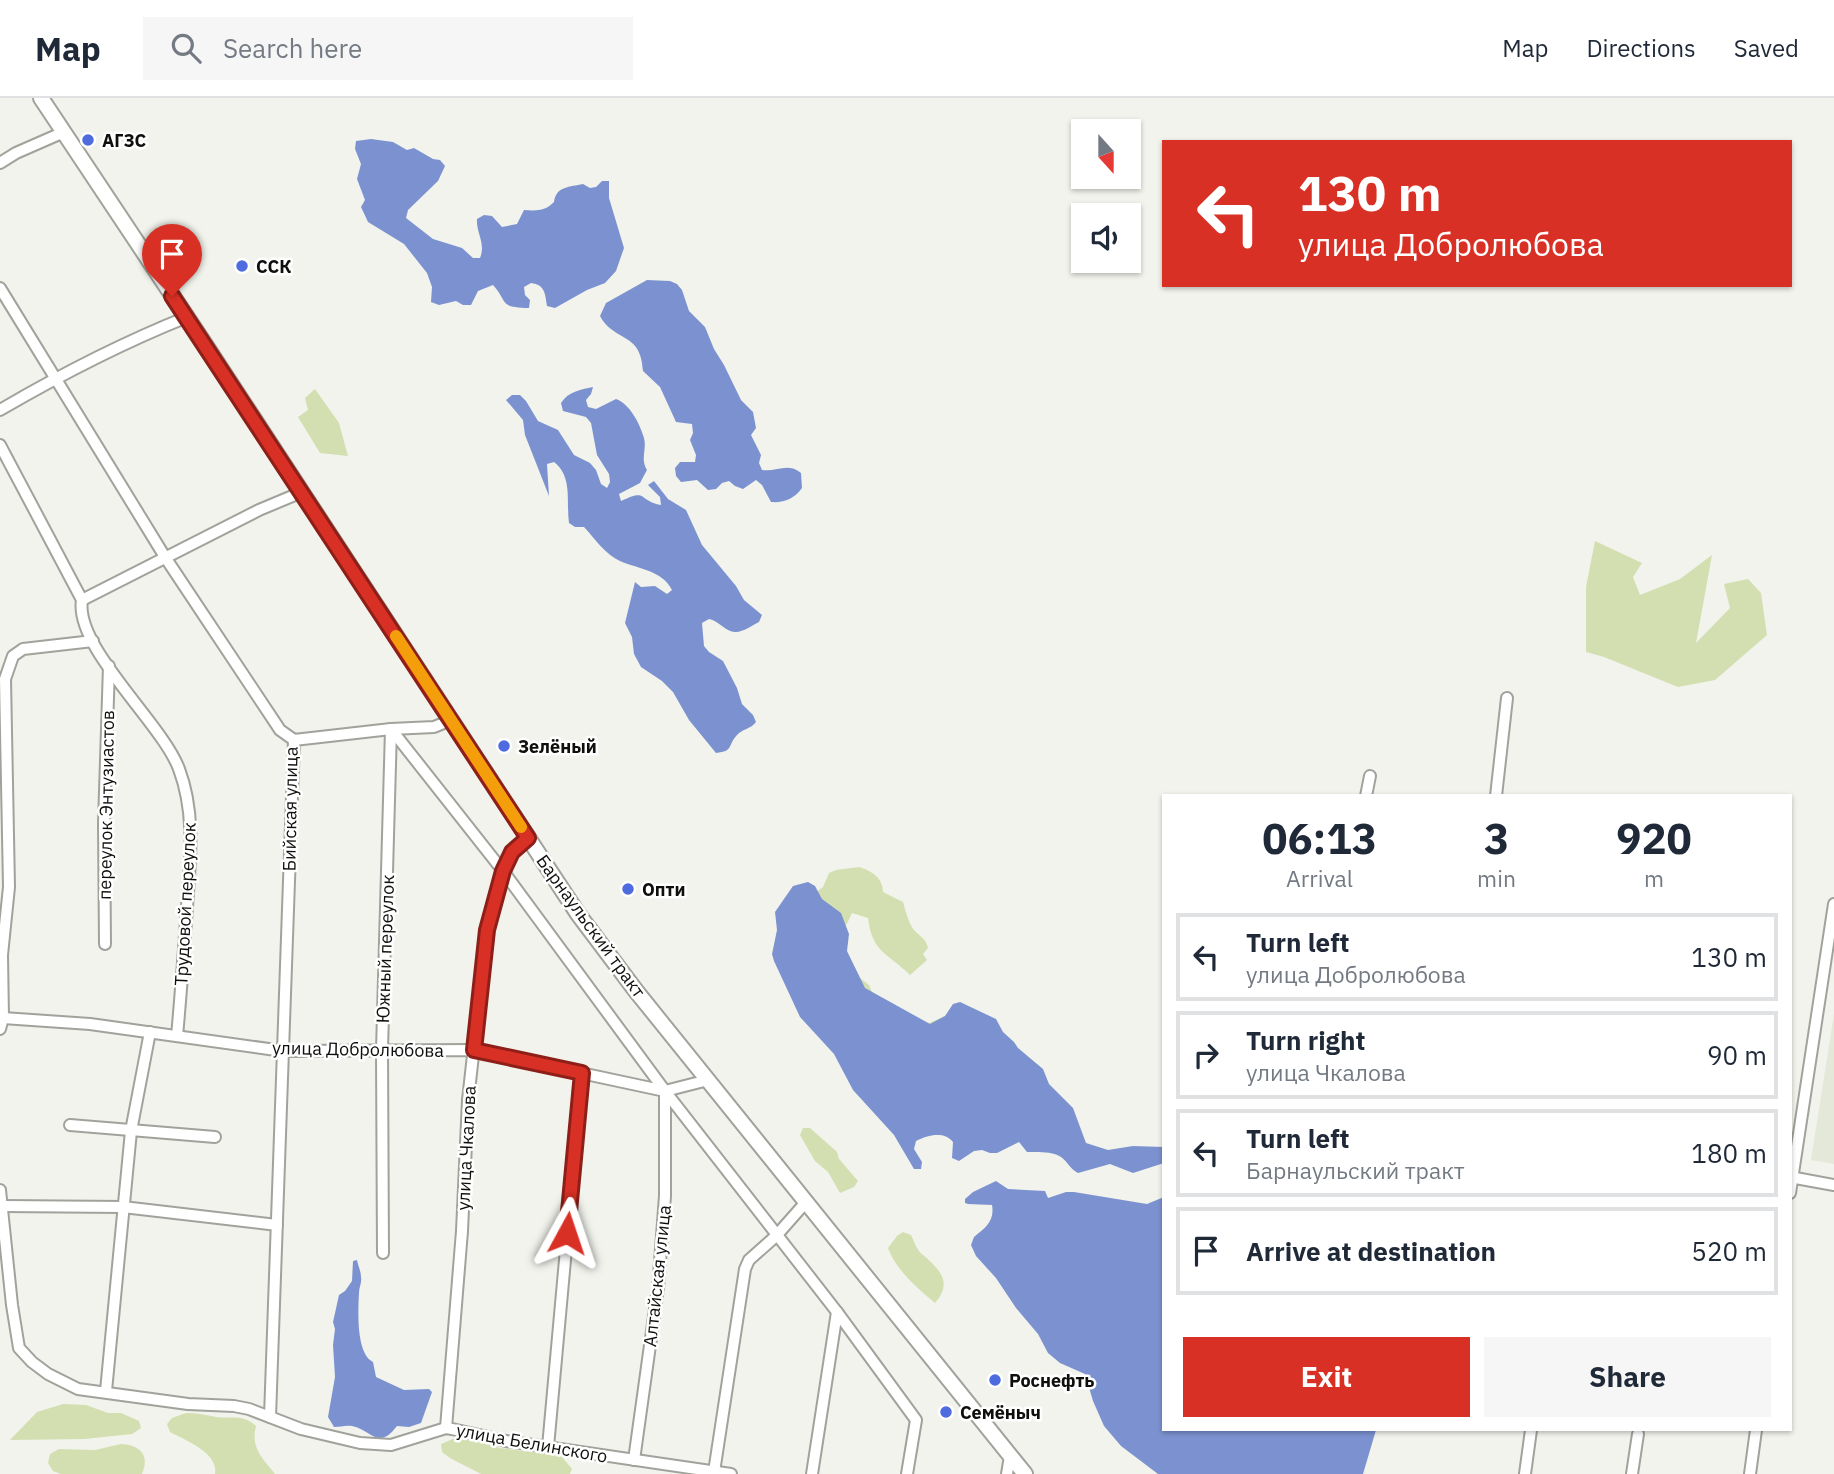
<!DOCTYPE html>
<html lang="en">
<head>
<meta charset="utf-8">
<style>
  :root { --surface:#fff; --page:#f6f6f7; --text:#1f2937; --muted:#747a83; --line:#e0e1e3; --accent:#d93025 }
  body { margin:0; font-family:"IBM Plex Sans",sans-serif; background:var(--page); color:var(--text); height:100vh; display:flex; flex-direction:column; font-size:26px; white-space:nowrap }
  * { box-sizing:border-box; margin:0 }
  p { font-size:23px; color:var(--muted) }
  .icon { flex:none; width:38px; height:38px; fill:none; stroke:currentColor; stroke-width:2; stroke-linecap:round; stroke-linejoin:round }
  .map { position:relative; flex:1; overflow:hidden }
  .sheet { position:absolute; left:1162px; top:696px; width:630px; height:637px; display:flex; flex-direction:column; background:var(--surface); border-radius:0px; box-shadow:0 2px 5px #0004 }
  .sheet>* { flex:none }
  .top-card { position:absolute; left:1162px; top:42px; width:630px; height:147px; border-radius:0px; box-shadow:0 2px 5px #0004; background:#d93025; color:#fff; overflow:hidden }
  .needle { width:46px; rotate:159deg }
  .tools { position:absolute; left:1071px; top:21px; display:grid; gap:14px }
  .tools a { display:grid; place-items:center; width:70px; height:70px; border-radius:0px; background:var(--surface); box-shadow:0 2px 5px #0004; font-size:35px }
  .pin { position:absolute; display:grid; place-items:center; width:60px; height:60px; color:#fff; margin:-72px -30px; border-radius:50% 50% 50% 0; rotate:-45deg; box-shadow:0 0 7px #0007 }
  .pin .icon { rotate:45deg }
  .me { position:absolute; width:77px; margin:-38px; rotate:5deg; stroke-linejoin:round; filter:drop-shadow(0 0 5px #0008) }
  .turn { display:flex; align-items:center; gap:24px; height:147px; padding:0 21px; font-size:32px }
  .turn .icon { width:91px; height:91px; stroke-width:2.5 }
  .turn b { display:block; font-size:49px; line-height:60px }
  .eta { display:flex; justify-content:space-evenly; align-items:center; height:119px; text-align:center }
  .eta b { font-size:42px; font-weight:700; line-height:49px }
  .cta { display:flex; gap:14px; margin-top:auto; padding:14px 21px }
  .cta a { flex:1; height:80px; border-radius:0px; background:var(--accent); color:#fff; font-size:28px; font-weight:700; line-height:80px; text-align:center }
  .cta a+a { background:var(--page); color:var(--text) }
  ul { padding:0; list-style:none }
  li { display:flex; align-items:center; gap:21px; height:88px; margin:0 14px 10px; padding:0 7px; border:4px solid var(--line); border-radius:0px }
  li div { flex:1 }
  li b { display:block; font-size:26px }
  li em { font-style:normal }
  header { display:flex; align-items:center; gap:42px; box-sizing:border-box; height:98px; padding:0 35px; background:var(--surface); border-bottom:2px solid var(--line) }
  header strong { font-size:33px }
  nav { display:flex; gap:38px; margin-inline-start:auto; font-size:24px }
  .search { width:490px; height:63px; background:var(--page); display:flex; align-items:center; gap:18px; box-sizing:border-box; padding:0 24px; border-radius:0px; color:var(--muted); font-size:26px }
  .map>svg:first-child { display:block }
  .built { fill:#e4e8d9 }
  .green { fill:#d3dfb1 }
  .water { fill:#7c92d0 }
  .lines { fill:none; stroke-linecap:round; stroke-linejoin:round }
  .minor-casing { stroke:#a0a39b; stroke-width:14 }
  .major-casing { stroke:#a0a39b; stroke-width:18 }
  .minor { stroke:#fff; stroke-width:10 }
  .major { stroke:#fff; stroke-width:14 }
  .route-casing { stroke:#8d1f18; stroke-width:18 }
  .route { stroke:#d93025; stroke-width:12 }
  .slow { stroke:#f59e0b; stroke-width:12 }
  .poi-dot { fill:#4e6be0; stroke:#fff; stroke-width:2.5 }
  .labels { text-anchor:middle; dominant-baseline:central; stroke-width:5; stroke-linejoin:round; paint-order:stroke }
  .poi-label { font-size:18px; font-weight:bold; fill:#0f100d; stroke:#fff; text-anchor:start }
  .street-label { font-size:18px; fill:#0f100d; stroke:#fff }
</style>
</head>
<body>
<header>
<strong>Map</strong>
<div class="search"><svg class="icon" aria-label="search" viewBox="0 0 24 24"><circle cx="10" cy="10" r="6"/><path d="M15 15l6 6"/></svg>Search here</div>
<nav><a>Map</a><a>Directions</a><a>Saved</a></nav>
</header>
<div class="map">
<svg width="1834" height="1376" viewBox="0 0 1834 1376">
  <rect width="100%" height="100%" fill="#f1f3ec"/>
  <!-- built -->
  <polygon class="built" points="1834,916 1834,1066 1811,1062"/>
  <!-- green -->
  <g class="green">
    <polygon points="315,291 339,325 348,358 320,355 298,319 308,312 305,300"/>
    <polygon points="1595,443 1642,465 1633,479 1640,497 1680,481 1712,457 1696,545 1730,510 1724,486 1748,481 1761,495 1767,537 1715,582 1678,589 1604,559 1586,554 1586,489"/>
    <path d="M859,769C872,773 883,780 883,794L903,804C906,814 908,824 914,832C920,839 926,840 928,850L923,856L927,862L910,877C888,855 872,855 868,820L852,815L842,836L851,873L869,887L875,901L923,924L929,925L945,918L944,1003L794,811L823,789L829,775L836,772Z"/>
    <polygon points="803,1030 810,1030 837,1054 839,1061 858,1083 854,1089 840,1095 828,1074 815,1063 800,1037"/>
    <path d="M903,1134L911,1137C914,1143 917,1153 923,1157C940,1172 953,1184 935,1205C917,1190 896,1172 888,1150L897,1138Z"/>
    <polygon points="63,1306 86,1307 108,1315 121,1315 139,1323 141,1330 132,1336 85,1341 10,1342 37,1314"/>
    <path d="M186,1315C197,1315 206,1317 216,1319C232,1321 243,1316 256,1328C250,1351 264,1361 275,1376H215C219,1355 185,1342 170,1334L167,1326L172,1320Z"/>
    <polygon points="455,1340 464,1340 500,1350 531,1354 548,1353 562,1359 572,1371 570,1376 481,1376 450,1360 442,1354 441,1346"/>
    <path d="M121,1346C141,1347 150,1358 142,1376H61L53,1373L48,1365L50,1356L59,1351L95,1352Z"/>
  </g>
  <!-- water -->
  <g class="water">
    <path d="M371,41L393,44L407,52L414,50L433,61L440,62L445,68L438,83L408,112L406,120L433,141L462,150L473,160H480C486,145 476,135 477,121L484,117L492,118L502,129L517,126L524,112C537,113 545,113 554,104C556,88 570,89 583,86L590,90L596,89L602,83H609V100L624,150L616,173L605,185L587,192L555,210L547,208C545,195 545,187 531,185L524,189L525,197L530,202L529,210C498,209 509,205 493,187L478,193L471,207H463L456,203L439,207L431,204L432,189L427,175L404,146L368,124L361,109L365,102L357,81L361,66L355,51L356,43Z"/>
    <path d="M647,182L670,183L677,186L682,192L689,213L705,229L714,251L724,267L741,302L753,314L756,330L751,337L761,357L759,365L762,372C777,374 788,364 801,375L802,390C794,401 784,405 771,404L762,387L756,382L743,391L735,388L729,383L722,385L716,391L708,392L697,382L681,384L676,378L675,370L680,364H695L696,357L690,342L693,335L692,326L676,324L660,289L643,273C641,233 615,245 600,218L606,205Z"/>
    <path d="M593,289L591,296L586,302L588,309L596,311L616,301C630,306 640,326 644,340C647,352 640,361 647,372L640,385L619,396L621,403C648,390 637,402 661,407L660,399L648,387L654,383L668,401L686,412L702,447L736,488L744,502L762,517L759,524C753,527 743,534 736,534C727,535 719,523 709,521L702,525L704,548L709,554L723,563L737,590L742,606L753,617L756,624C751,631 742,631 737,637C727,648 734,653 716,655L689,622L673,594L662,583L641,569L634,556L632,539L625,525L635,484L641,489L655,488L667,496L672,492C662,472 638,471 620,463C606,457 594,440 584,429H575L569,425C566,403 573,379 554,364L547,366L549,398L525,337L523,322L506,302L512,297H520L526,303L538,323L558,332L574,357L590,365L596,372L601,386L607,390L610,384L609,376L597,357L591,325L586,319L563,313L561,305C569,293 580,292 593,289Z"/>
    <path d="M808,784L815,788L822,801L841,815L849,836L847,853L865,890L930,926L945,918L953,906L960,904L996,921L1003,934L1014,944L1018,950L1043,971L1049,986L1073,1010L1086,1045L1108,1052L1133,1048L1164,1049V1065L1133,1075L1110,1066L1078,1075C1070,1071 1068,1064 1061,1059C1052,1053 1037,1054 1027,1054L1019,1044L997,1055H990L982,1052L974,1053L959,1063L952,1060L953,1044C944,1033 928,1037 916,1043L914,1051L922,1064L921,1071H914L894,1037L853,992L834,956L800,919L774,863L772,856L777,832L775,814L793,788Z"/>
    <path d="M996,1083L1008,1091L1045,1093L1048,1100L1066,1094H1074L1147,1106L1164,1099V1332H1376L1363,1376H1158L1121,1348L1104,1328L1093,1303L1085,1276L1060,1265L1048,1255L1038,1236L1016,1210L996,1180L976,1158L971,1147L974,1139C985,1130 995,1123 992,1107L968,1106L965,1105V1101L973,1094Z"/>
    <path d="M357,1162C358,1168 361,1173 361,1179C362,1185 359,1189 359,1195C358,1213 356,1256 373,1264L376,1279L404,1292L429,1291L432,1294L421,1325L409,1329L397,1328C378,1353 372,1332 352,1328C346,1327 340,1329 334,1329L328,1319L335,1279L333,1247L335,1231L333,1224L339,1197L345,1193L352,1183L353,1163Z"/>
  </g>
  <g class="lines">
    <!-- minor casing -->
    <g class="minor-casing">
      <g id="minor">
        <polyline points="0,65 16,55 64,34"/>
        <polyline points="0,190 165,459 280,632 294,642 270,1319"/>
        <path d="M0,312C60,277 122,245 187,219"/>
        <path d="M0,347L82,502C74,549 162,625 179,671C196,716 190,763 187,809C184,852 181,895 177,938"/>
        <polyline points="82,502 259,412 302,394"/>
        <polyline points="391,631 503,773 665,993 837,1214 916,1322 907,1376"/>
        <polyline points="294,642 391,631 434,629 451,622"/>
        <polyline points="1366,698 1370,678"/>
        <polyline points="1496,698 1507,600"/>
        <polyline points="105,846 104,725 109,568"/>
        <polyline points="3,920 90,926 283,953 474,952 665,993 708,982"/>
        <polyline points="0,931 3,920 2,857 9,789 5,581 13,558 23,551 93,543"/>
        <polyline points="70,1027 215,1039"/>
        <polyline points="1790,1079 1834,1087"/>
        <polyline points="0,1092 12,1207 19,1250 32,1264 48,1276 78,1291 188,1306 234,1308 249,1311 301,1331 360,1345 391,1347 446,1330 452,1331 506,1343 731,1376"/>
        <polyline points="1790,1095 1834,806"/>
        <polyline points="2,1108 123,1109 277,1127"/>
        <polyline points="383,1155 382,952 391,631"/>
        <polyline points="106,1293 131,1033 150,934"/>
        <polyline points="446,1330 462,1133 468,1002 487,832 503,773 512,754 528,740"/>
        <polyline points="548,1349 582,975"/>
        <polyline points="634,1362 658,1190 665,1098 665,993"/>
        <polyline points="714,1374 745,1171 749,1162 776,1138 806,1104"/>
        <polyline points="812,1376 837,1214"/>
        <polyline points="1007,1376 1010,1358"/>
        <polyline points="1525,1376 1531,1332"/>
        <polyline points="1632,1376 1638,1336"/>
        <polyline points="1750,1376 1756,1332"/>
      </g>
    </g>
    <!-- major casing -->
    <g class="major-casing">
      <polyline id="major" points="41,0 206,248 578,816 636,893 1025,1376"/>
    </g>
    <!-- minor -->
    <use href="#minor" class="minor"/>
    <!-- major -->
    <use href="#major" class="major"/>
  </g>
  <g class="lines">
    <!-- route casing -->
    <g class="route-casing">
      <polyline id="route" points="172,198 528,740 512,754 503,773 487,832 474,952 582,975 567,1135"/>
    </g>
    <!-- route -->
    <use href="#route" class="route"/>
    <!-- slow -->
    <polyline class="slow" points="396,538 521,729"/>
  </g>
  <!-- markers -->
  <g class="poi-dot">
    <circle cx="88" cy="42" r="7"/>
    <circle cx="242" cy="168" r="7"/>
    <circle cx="504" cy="648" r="7"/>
    <circle cx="628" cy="791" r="7"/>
    <circle cx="995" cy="1282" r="7"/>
    <circle cx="946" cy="1314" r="7"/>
  </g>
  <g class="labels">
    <!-- poi labels -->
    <g class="poi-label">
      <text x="102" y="42">АГЗС</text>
      <text x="256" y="168">ССК</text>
      <text x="518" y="648">Зелёный</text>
      <text x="642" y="791">Опти</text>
      <text x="1009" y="1282">Роснефть</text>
      <text x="960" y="1314">Семёныч</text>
    </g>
    <!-- street labels -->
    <g class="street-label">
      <text transform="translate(106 707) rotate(-89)">переулок Энтузиастов</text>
      <text transform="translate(290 711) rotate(-89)">Бийская улица</text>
      <text transform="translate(185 806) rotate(-87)">Трудовой переулок</text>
      <text transform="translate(591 828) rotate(54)">Барнаульский тракт</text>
      <text transform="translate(385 851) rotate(-88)">Южный переулок</text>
      <text transform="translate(358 951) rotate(1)">улица Добролюбова</text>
      <text transform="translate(466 1050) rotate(-87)">улица Чкалова</text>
      <text transform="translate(657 1178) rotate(-84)">Алтайская улица</text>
      <text transform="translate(532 1345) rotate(10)">улица Белинского</text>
    </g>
  </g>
</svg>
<div class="tools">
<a><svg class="needle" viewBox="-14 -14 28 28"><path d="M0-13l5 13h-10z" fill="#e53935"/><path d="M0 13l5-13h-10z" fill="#747a83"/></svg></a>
<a><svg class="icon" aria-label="sound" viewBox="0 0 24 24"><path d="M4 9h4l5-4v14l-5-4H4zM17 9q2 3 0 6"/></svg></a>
</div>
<div class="pin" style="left:172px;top:198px;background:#d93025"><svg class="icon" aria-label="arrive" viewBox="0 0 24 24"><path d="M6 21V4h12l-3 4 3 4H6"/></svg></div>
<svg class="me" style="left:567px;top:1135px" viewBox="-20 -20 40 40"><path d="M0-17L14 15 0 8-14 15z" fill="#d93025" stroke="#fff" stroke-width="4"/></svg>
<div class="top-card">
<div class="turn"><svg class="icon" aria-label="left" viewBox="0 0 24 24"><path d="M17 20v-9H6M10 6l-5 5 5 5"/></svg><div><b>130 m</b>улица Добролюбова</div></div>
</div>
<section class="sheet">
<div class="eta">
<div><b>06:13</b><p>Arrival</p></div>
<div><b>3</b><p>min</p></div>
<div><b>920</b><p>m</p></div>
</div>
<ul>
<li><svg class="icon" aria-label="left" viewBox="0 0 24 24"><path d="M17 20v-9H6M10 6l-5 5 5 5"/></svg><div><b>Turn left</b><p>улица Добролюбова</p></div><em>130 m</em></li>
<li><svg class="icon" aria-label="right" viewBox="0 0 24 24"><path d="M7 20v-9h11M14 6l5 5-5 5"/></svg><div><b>Turn right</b><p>улица Чкалова</p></div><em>90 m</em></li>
<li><svg class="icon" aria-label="left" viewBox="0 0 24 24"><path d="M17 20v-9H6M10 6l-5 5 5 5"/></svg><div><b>Turn left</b><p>Барнаульский тракт</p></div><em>180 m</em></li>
<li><svg class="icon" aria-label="arrive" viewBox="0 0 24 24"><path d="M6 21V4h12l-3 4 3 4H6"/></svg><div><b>Arrive at destination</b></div><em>520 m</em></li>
</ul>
<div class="cta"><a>Exit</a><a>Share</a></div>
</section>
</div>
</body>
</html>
